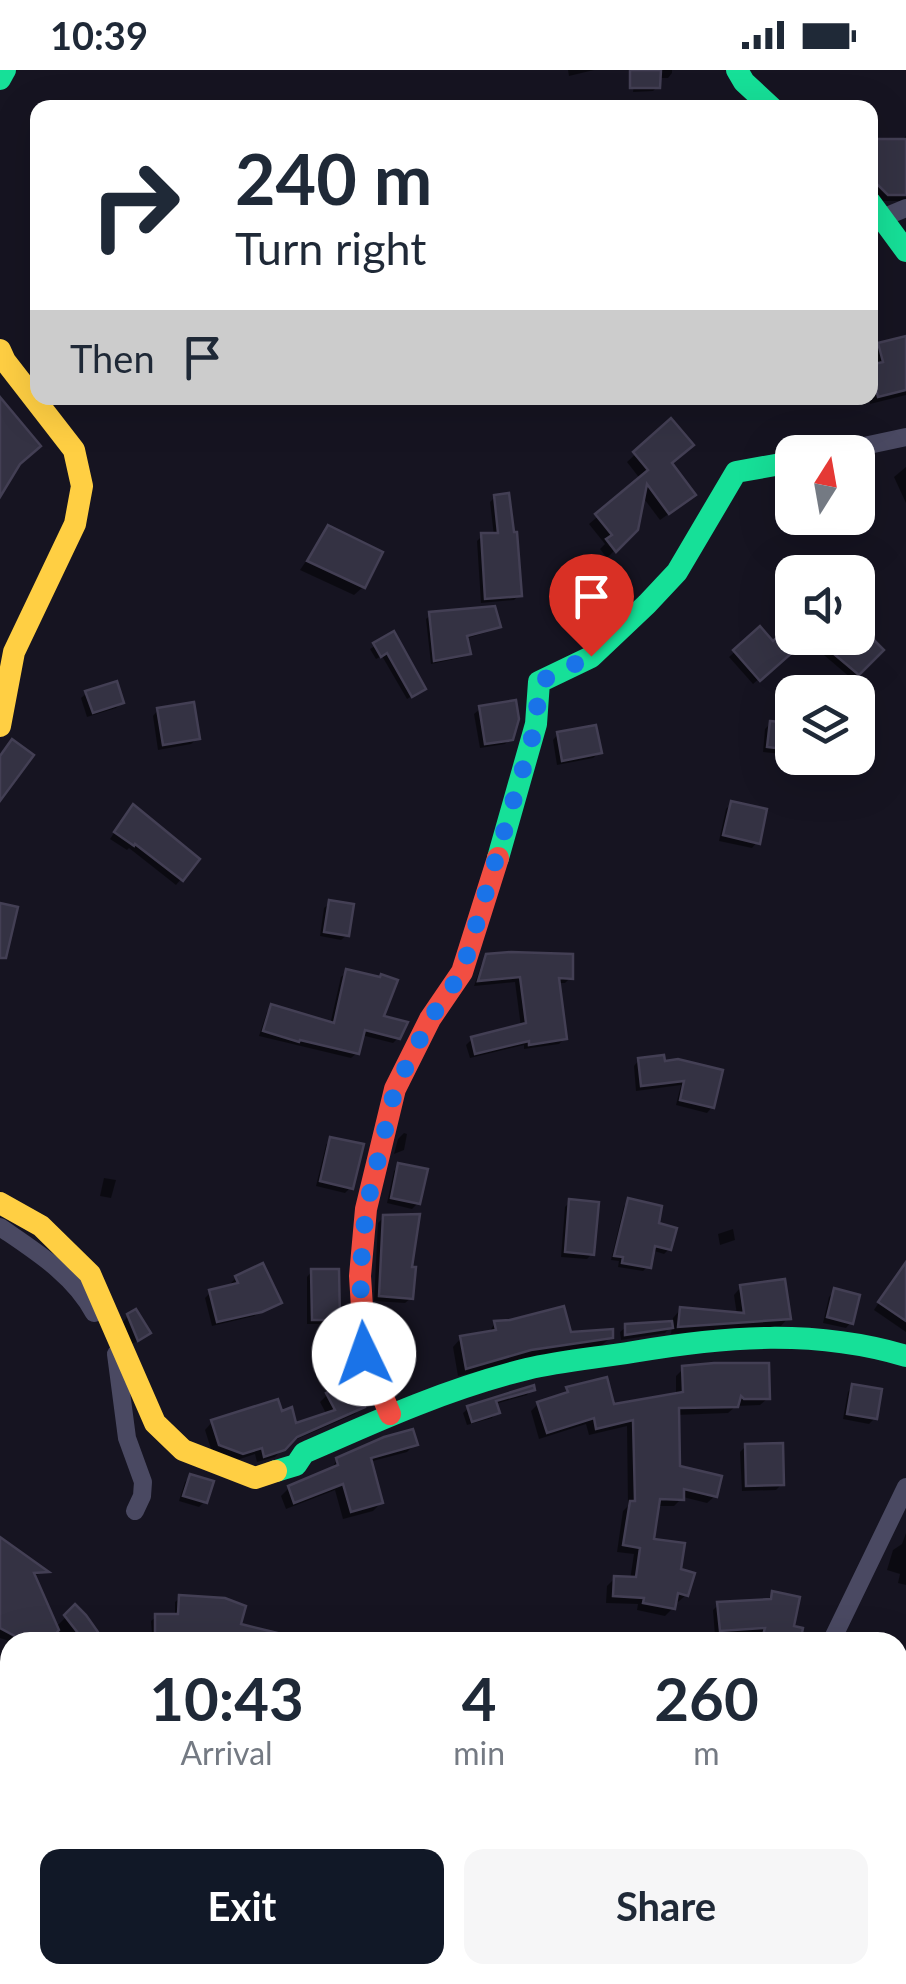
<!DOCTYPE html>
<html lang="en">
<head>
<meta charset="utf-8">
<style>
  :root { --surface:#fff; --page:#f6f6f7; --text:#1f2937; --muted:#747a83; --accent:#111827 }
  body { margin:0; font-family:Lato,sans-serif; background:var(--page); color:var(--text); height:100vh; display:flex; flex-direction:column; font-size:38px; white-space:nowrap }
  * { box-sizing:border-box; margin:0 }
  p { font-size:32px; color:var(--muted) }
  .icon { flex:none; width:55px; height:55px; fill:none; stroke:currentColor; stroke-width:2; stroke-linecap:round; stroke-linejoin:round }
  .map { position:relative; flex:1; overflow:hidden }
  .drawer { position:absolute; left:0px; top:1562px; width:908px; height:352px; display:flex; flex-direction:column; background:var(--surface); border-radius:30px 30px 0 0; box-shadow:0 10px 40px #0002 }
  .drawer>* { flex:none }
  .hud { position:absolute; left:30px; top:30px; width:848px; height:305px; border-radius:20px; box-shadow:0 10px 40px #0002; background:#fff; color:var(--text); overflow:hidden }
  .needle { width:65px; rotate:11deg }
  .fabs { position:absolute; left:775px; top:365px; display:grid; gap:20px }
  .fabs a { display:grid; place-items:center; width:100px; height:100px; border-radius:20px; background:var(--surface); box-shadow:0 10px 40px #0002; font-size:50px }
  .pin { position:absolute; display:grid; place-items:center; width:85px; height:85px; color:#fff; margin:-102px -42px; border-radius:50% 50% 50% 0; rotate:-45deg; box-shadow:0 0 10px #0007 }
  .pin .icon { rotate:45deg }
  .me { position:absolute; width:110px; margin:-55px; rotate:357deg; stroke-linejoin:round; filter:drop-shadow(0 0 8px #0008) }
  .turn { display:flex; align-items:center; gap:35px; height:210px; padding:0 40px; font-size:45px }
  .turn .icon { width:130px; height:130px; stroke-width:2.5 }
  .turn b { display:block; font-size:70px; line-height:85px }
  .then { display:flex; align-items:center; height:95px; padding:0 40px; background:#0003; gap:20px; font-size:38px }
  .eta { display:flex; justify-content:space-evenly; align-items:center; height:170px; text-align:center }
  .eta b { font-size:60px; font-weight:700; line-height:70px }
  .button { display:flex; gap:20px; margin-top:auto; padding:20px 40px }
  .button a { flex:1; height:115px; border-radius:20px; background:var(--accent); color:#fff; font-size:40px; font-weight:700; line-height:115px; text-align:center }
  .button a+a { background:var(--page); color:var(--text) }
  .status { display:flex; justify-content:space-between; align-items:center; height:70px; padding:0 50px; background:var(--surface); direction:ltr }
  .status svg { height:28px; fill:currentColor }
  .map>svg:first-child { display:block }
  .shadow { fill:#0007 }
  .building { fill:#343243; stroke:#433f54; stroke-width:2.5 }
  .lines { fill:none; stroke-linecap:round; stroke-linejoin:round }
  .street { stroke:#4a4962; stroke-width:18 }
  .fast { stroke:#16e098; stroke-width:22 }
  .slow { stroke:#ffcf43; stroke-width:22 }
  .jam { stroke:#f24e42; stroke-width:22 }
  .route { stroke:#1a73e8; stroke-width:18; stroke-dasharray:0 32.4 }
</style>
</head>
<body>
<div class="status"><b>10:39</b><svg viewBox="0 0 49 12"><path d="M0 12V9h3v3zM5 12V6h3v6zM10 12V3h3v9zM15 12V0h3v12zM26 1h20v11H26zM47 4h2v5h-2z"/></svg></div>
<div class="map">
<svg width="906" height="1914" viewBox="0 0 906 1914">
  <rect width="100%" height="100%" fill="#161421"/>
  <!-- shadow -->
  <g class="shadow">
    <polygon points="568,0 594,0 569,6"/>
    <polygon points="636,0 672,0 672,3 668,8 658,8 658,16 653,21 633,22"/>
    <polygon points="906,66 906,131 880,131 870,122 870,72 902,70"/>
    <polygon points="906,269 906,325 870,334 870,298 874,297 870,284 879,275"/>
    <polygon points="671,351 670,393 684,433 660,450 642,426 636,459 607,488 600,479 605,474 589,454 641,410 627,392"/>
    <polygon points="906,397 906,433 894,407"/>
    <polygon points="495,427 519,525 514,530 481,533 477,471 482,466 494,466 490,432"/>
    <polygon points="329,458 363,517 354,525 300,500"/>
    <polygon points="431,545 498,556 494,560 465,569 468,583 464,587 431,594 426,549"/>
    <polygon points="858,557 881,580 852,609 817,579 829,568 858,568"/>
    <polygon points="759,560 773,574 790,581 753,614 729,587"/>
    <polygon points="393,565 419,622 407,629 382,586 376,589 370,579"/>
    <polygon points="87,623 122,633 116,638 87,647 81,628"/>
    <polygon points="480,639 511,668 505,674 480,678 474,644"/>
    <polygon points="158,640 197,669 191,674 158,680 153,646"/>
    <polygon points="770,654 792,656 792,685 763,682 765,659"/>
    <polygon points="558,664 599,683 593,688 557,695 553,670"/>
    <polygon points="731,734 757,772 752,778 719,771 726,739"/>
    <polygon points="128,742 197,790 176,815 129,778 127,780 110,769"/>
    <polygon points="330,833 347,865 341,870 320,866 324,838"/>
    <polygon points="487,887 570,908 565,913 557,913 565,968 559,974 524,979 524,975 470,988 466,975 472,969 521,957 515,912 474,916 482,893"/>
    <polygon points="347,902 398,968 393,973 361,965 357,983 351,988 259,966 267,942 272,937 330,955 341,907"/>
    <polygon points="639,990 678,992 712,1037 707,1043 676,1035 681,1015 636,1021 634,996"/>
    <polygon points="404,1063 407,1064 404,1080 394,1084 398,1069"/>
    <polygon points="331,1069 351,1117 345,1123 316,1116 326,1075"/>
    <polygon points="399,1096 418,1133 412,1139 387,1133 394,1101"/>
    <polygon points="104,1108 116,1110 111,1128 100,1126"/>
    <polygon points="629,1131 656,1155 669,1179 664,1184 651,1180 648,1196 643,1201 618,1197 619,1191 611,1190 624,1136"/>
    <polygon points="570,1132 592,1184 587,1189 561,1187 565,1137"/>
    <polygon points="384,1147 409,1199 411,1228 405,1233 374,1231 378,1153"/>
    <polygon points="733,1159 735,1170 720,1175 718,1164"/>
    <polygon points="312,1201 338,1249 332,1254 307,1254 307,1207"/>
    <polygon points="906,1207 906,1262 874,1240 893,1211"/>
    <polygon points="236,1208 279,1232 254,1246 212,1256 205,1228 211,1222 233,1217 231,1213"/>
    <polygon points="741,1217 788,1248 781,1256 671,1264 672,1255 665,1263 621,1270 620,1262 626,1257 672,1253 673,1248 680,1240 737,1245 734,1225"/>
    <polygon points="835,1221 851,1252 846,1258 823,1253 829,1227"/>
    <polygon points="128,1246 142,1268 132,1274 123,1252"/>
    <polygon points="495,1253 569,1264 611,1267 602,1275 458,1306 453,1277 461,1268 488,1264"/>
    <polygon points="382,1255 397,1284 391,1290 380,1291 376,1260"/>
    <polygon points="683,1299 768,1328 760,1335 736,1336 728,1343 676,1345 677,1398 715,1426 707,1433 683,1427 674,1436 656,1436 651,1471 678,1501 686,1525 678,1532 674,1531 673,1538 665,1546 637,1540 638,1534 606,1533 607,1516 615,1508 630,1510 634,1484 617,1482 623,1441 628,1436 627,1356 589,1365 586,1354 539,1369 531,1341 538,1334 559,1327 568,1319 612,1337 676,1326 676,1306"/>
    <polygon points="853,1316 875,1348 869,1354 843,1349 848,1322"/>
    <polygon points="532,1319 527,1325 495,1334 497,1342 492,1348 467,1355 463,1343 469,1338"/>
    <polygon points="327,1325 362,1336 355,1344 288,1373 275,1387 257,1392 255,1384 234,1391 212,1382 205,1360 212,1352 280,1344 295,1357 327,1345 320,1332"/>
    <polygon points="415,1374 407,1382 369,1392 381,1433 373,1441 343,1449 335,1420 286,1439 281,1426 289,1418 330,1401 337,1390"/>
    <polygon points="746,1376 782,1414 776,1420 742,1421 740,1382"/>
    <polygon points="191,1406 204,1432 199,1437 179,1431 185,1412"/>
    <polygon points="906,1463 906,1515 898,1513 900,1504 887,1500 893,1480 902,1474"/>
    <polygon points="0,1472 45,1502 33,1506 49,1542 41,1572 12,1572 0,1568"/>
    <polygon points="773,1524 791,1558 800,1560 797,1572 759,1572 761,1562 715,1566 713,1540 718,1535 768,1529"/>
    <polygon points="180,1528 238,1555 263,1562 261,1572 140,1572 146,1563 152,1564 151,1551 156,1547 175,1546 175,1532"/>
    <polygon points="75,1538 102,1572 50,1572 50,1563"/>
    <polygon points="906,1596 906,1631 898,1627 898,1612"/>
    <polygon points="0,1613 10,1616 10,1744 0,1745"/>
    <polygon points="0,1796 10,1800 10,1809 0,1810"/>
    <polygon points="10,1827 10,1879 0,1877 0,1849 4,1834"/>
    <polygon points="76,1905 105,1905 101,1914 72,1914"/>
    <polygon points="151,1905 187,1905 184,1914 159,1914 161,1909"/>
    <polygon points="364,1905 384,1905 380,1914 361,1914"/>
    <polygon points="647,1905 645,1914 598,1914 604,1907"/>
  </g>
  <!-- building -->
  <g class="building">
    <polygon points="630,0 661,0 660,18 630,18"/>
    <polygon points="870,69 906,69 906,125 888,125 878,115 870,114"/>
    <polygon points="906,266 906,320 878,327 870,295 883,292 878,273"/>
    <polygon points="0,327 41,376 20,394 0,427"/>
    <polygon points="671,348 694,375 672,393 696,425 669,444 647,414 638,460 616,482 606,469 612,465 595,444 648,400 633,382"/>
    <polygon points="509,423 514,462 517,462 522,526 485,529 481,463 498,463 494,425"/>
    <polygon points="328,455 383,482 365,518 307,491"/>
    <polygon points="495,536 501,557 467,566 471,584 434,591 429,542"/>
    <polygon points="858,554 884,580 859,605 815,568 858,568"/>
    <polygon points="760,556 773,571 780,565 794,581 760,611 733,580"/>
    <polygon points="394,561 426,619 412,627 387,583 381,587 373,573"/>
    <polygon points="117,611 124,633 93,643 85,621"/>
    <polygon points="516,630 519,649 513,670 485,674 479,636"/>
    <polygon points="194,632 200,669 163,675 157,638"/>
    <polygon points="770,651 792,653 792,680 767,677"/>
    <polygon points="596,655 602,683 562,691 557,662"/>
    <polygon points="12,669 34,685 0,731 0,686"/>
    <polygon points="731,731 767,739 760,774 723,765"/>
    <polygon points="133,734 200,789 183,811 135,774 134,776 114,762"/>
    <polygon points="329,830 354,834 349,866 324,862"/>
    <polygon points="0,833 18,837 6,888 0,888"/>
    <polygon points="511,882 573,884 573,909 559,908 567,969 529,975 529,971 475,984 471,967 526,953 520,907 478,911 486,884"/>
    <polygon points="346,899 380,907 381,904 398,910 384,946 408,952 400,969 365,960 359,984 300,970 299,972 263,961 271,934 334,953"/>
    <polygon points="664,985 665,991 678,989 723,1000 714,1038 680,1030 684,1011 641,1016 638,988"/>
    <polygon points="330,1067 364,1074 353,1119 320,1111"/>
    <polygon points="398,1093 428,1099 420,1134 391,1128"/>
    <polygon points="628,1128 662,1136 659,1153 677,1158 671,1180 655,1176 651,1198 622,1193 623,1187 614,1186"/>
    <polygon points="569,1129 599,1132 594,1185 565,1182"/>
    <polygon points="420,1144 412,1197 416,1197 413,1229 379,1226 383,1145"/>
    <polygon points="906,1192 906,1251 878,1232"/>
    <polygon points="263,1193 282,1233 262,1242 217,1252 209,1220 238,1213 235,1206"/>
    <polygon points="311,1199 339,1199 340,1250 312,1250"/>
    <polygon points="785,1209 791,1249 678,1257 680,1237 744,1243 740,1215"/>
    <polygon points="834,1218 860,1225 853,1254 827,1247"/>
    <polygon points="564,1236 571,1262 613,1259 613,1268 531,1280 466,1299 460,1266 496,1260 494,1251 510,1250"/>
    <polygon points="136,1239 151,1263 138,1271 127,1244"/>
    <polygon points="396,1251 399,1285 385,1286 381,1252"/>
    <polygon points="672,1251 673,1258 625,1265 625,1254"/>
    <polygon points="714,1293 769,1293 770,1329 744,1329 741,1326 738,1337 679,1338 680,1396 722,1406 717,1427 684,1419 684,1430 660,1429 654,1469 685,1473 681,1499 695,1503 688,1526 678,1523 675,1539 643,1533 644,1528 613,1526 614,1506 636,1507 640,1478 623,1475 630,1431 635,1431 633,1350 596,1359 594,1348 547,1363 537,1332 568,1322 566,1317 607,1307 614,1334 683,1322 682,1296"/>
    <polygon points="354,1308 365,1337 297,1367 285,1380 264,1387 262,1378 243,1384 219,1375 211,1350 278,1329 282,1341 292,1337 296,1353 335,1340 326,1323"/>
    <polygon points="852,1314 882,1319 877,1349 847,1344"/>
    <polygon points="534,1315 535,1320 496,1331 500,1343 472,1352 467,1336"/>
    <polygon points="413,1359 418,1375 371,1388 383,1433 351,1442 343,1414 294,1433 288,1416 338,1395 336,1388 384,1367"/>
    <polygon points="783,1373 784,1415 746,1416 745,1374"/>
    <polygon points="190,1404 214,1411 207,1433 183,1426"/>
    <polygon points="0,1467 49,1502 34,1503 59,1560 48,1572 26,1572 0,1558"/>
    <polygon points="772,1521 800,1527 794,1556 803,1558 800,1572 761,1572 765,1558 720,1561 717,1532 771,1529"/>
    <polygon points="179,1525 225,1528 246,1536 241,1554 294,1567 293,1572 155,1572 155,1544 178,1544"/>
    <polygon points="75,1534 86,1545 105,1572 85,1572 64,1545"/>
  </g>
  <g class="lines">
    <!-- street -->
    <g class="street">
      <polyline points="882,148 906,138"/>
      <polyline points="836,382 906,367"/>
      <path d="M0,1157C35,1181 74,1205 94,1243"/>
      <polyline points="116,1284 127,1368 143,1412 142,1426 135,1441"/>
      <polyline points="831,1572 906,1417"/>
      <polyline points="0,1768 10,1773"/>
      <polyline points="433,1905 434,1914"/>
      <polyline points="824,1905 840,1914"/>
    </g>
    <!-- fast -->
    <g class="fast">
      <polyline points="737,0 744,12 772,38"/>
      <polyline points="0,9 5,0"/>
      <polyline points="870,132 906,181"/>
      <polyline points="498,788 536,654 539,612 591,587 647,534 677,502 736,402 792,392"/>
      <path d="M276,1401L296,1395L304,1383C376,1351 449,1318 527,1299C561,1291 597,1288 633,1282C726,1266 815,1259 906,1286"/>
    </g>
    <!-- slow -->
    <g class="slow">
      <polyline points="0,280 5,291 74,380 82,416 75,454 14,582 0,656"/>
      <polyline points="0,1133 41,1156 90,1204 155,1353 183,1380 255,1408 276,1401"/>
    </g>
    <!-- jam -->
    <polyline class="jam" points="390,1344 365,1284 360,1206 366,1139 395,1019 430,949 462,902 498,788"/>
  </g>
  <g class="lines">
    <!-- route -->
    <polyline class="route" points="364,1284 360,1206 366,1139 395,1019 430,949 462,902 528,682 536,654 539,612 591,586"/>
  </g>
</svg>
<div class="fabs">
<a><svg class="needle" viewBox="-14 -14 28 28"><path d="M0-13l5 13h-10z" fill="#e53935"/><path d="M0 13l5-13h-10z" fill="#747a83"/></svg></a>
<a><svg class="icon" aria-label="sound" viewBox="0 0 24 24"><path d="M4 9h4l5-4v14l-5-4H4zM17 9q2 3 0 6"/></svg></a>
<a><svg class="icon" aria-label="layers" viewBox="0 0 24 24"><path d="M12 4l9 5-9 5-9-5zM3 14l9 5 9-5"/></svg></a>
</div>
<div class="pin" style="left:591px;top:586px;background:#d93025"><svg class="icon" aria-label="arrive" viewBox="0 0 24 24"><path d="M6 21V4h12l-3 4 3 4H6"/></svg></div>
<svg class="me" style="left:364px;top:1284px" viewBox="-20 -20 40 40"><circle r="19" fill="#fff"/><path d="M0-13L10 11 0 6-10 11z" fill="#1a73e8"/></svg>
<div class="hud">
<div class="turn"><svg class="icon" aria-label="right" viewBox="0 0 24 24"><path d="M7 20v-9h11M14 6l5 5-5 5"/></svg><div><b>240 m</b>Turn right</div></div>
<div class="then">Then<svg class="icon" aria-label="arrive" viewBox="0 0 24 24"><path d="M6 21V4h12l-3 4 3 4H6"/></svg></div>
</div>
<section class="drawer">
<div class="eta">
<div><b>10:43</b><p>Arrival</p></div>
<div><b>4</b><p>min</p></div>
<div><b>260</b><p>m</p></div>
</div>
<div class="button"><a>Exit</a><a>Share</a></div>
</section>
</div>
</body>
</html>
